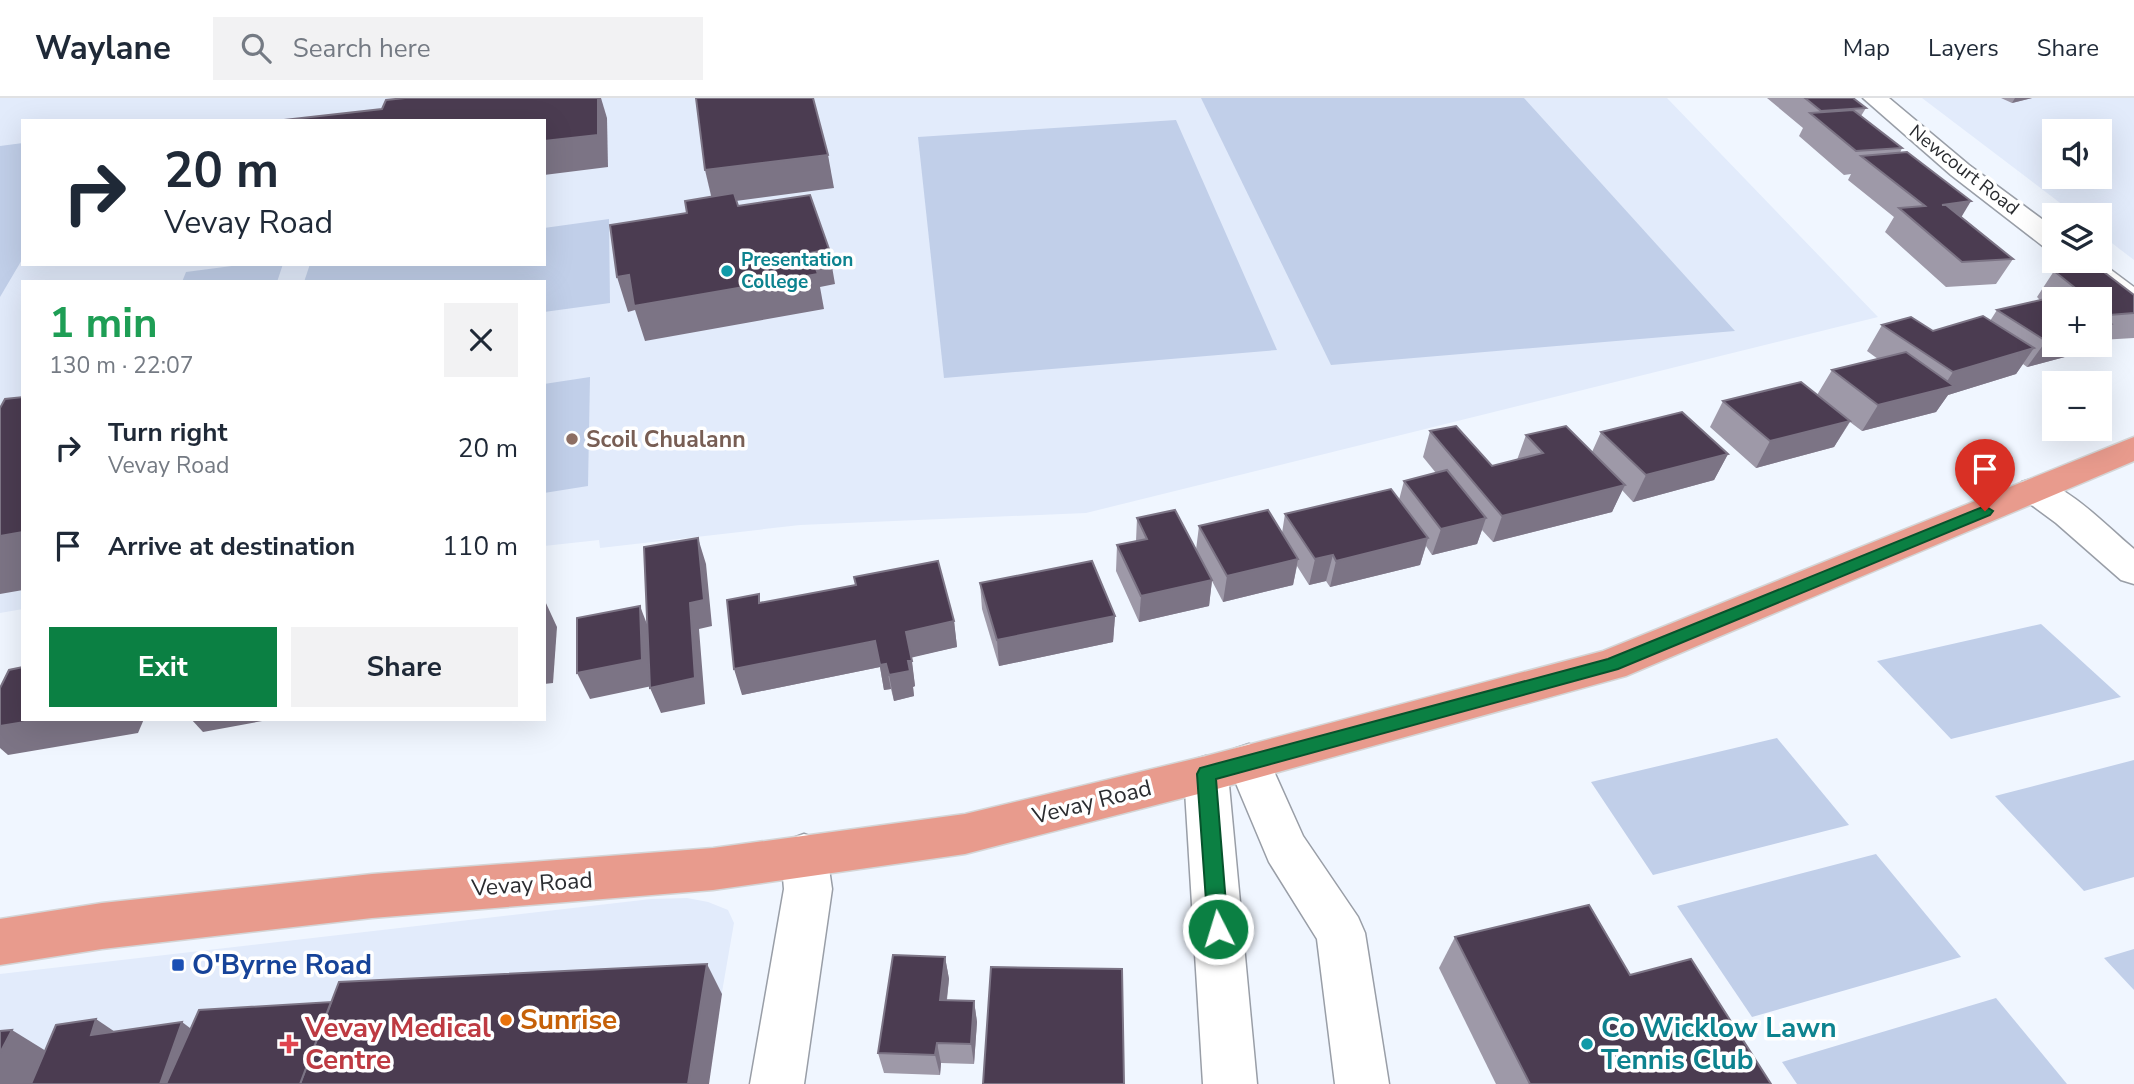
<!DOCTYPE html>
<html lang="en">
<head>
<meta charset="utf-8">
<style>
  :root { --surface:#fff; --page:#f2f2f3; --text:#1f2937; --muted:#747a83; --line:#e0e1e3; --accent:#0b8043 }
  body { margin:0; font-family:"Nunito Sans",sans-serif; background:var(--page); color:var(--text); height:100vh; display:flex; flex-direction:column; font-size:26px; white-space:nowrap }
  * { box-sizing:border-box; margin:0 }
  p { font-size:23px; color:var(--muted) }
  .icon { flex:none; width:38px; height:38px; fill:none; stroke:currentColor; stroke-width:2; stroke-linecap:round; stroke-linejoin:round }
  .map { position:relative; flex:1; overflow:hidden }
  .details { position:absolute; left:21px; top:182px; width:525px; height:441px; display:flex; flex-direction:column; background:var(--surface); border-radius:0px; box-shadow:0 7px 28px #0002 }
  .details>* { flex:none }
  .top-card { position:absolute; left:21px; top:21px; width:525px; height:147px; border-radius:0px; box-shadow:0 7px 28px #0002; background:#fff; color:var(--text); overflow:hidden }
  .controls { position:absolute; left:2042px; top:21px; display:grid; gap:14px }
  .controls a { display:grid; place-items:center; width:70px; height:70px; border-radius:0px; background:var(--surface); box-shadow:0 7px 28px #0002; font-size:35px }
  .pin { position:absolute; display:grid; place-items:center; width:60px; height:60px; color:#fff; margin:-72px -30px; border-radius:50% 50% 50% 0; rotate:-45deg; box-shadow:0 0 7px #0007 }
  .pin .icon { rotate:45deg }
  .me { position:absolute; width:77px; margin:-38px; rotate:355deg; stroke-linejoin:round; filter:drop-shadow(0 0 5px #0008) }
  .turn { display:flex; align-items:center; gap:24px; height:147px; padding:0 28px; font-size:32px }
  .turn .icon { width:91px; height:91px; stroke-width:2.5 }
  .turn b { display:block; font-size:49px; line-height:60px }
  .round { display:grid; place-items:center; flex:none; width:74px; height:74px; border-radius:0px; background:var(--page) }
  .headline { display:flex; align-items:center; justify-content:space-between; height:119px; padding:0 28px }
  h1 { font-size:42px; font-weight:700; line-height:52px; color:#1e9e55 }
  .primary-button { display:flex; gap:14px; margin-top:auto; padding:14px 28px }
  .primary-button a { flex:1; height:80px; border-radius:0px; background:var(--accent); color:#fff; font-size:28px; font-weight:700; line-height:80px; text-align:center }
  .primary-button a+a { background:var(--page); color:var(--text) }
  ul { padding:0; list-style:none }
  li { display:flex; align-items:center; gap:21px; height:98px; padding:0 28px }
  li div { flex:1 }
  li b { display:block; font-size:26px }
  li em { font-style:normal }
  header { display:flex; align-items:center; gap:42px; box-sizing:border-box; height:98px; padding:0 35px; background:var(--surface); border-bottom:2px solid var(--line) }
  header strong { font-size:33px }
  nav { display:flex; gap:38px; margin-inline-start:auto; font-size:24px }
  .search { width:490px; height:63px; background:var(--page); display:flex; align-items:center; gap:18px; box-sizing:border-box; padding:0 24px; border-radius:0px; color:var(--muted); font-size:26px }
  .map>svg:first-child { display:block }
  .built { fill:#e2ebfb; fill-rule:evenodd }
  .green { fill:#c1cfe9 }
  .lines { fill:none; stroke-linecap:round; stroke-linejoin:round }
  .minor-casing { stroke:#999ea7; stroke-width:3 }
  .major-casing { stroke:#d4d5d6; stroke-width:3 }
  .minor { fill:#fff; fill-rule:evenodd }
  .major { fill:#e89b8d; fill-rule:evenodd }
  .wall { fill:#9e99a8 }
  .shaded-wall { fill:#7c7485 }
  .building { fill:#4b3c51; stroke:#7c7485; stroke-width:2 }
  .route { fill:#0b8043; stroke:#07532c; stroke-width:2 }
  .culture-dot { fill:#0f9aa8; stroke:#fff; stroke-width:2.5 }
  .education-dot { fill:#8d6e63; stroke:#fff; stroke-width:2.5 }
  .transit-dot { fill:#1a4fb4; stroke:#fff; stroke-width:2.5 }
  .food-dot { fill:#e8710a; stroke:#fff; stroke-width:2.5 }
  .health-dot { fill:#e0444e; stroke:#fff; stroke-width:2.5 }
  .labels { text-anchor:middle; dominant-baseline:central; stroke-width:7; stroke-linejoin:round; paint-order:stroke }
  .far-street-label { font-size:19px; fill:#2a2c30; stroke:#fff }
  .far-culture-label { font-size:19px; font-weight:bold; fill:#0d838f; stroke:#fff; text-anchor:start }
  .education-label { font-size:23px; font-weight:bold; fill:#785e54; stroke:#fff; text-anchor:start }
  .street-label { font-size:23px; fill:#2a2c30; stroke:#fff }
  .near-transit-label { font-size:28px; font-weight:bold; fill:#164399; stroke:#fff; text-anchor:start }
  .near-food-label { font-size:28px; font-weight:bold; fill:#c56008; stroke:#fff; text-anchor:start }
  .near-health-label { font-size:28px; font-weight:bold; fill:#be3a42; stroke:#fff; text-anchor:start }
  .near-culture-label { font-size:28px; font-weight:bold; fill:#0d838f; stroke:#fff; text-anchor:start }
</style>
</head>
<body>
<header>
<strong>Waylane</strong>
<div class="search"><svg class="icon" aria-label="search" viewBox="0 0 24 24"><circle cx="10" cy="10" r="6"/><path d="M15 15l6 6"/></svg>Search here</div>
<nav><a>Map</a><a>Layers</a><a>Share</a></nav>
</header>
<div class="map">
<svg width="2134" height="986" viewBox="0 0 2134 986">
  <rect width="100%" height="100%" fill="#f0f6ff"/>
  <!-- built -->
  <g class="built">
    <path d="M0,0H1667L1878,219L1086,415L800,427L600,450L599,442L544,448V184H23V511L0,515ZM23,23H544V166H23Z"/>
    <path d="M1922,0H2134V162L2100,136V117H2076ZM2054,33H2100V79H2054Z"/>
    <polygon points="687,800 708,804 728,812 734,825 706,986 0,986 0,876 651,801"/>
  </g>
  <!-- green -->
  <g class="green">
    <polygon points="1201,0 1524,0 1735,233 1331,267"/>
    <polygon points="1176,22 1277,252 944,280 918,39"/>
    <polygon points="23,45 23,160 0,199 0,48"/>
    <polygon points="609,121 610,205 544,214 544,184 304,184 310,166 544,166 544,130"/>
    <polygon points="247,166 283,166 277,184 182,184 186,174"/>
    <polygon points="590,279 588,388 544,395 544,286"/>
    <polygon points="2041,526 2121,599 1951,641 1877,563"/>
    <polygon points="1777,640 1849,727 1653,777 1591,684"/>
    <polygon points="2134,662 2134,779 2084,793 1995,698"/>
    <polygon points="1876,756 1961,859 1752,919 1677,808"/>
    <polygon points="2134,851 2134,892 2104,860"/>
    <polygon points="1996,900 2067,986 1797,986 1782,964"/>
  </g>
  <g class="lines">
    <!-- minor casing -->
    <g class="minor-casing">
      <g id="minor">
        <polygon points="1863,0 1889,0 1969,67 2054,130 2054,151 2044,149 1951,77"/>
        <polygon points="2067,163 2099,163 2134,189 2134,212 2124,209"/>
        <path d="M2035,380C2072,390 2105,427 2134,451V486L2121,482L2056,425L2022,400L2017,392L2022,384Z"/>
        <polygon points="1249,646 1264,651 1303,738 1358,819 1365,835 1389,986 1335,986 1317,841 1269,764 1227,664 1234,651"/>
        <polygon points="1206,658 1222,663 1228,676 1257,986 1203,986 1184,676 1190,663"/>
        <polygon points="804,736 820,742 827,757 832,791 804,986 750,986 784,791 781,757 788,742"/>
      </g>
    </g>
    <!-- major casing -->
    <g class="major-casing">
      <polygon id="major" points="2134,339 2134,363 1626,578 1206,694 965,756 713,792 372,820 102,851 0,867 0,821 102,805 372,776 713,750 965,716 1206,658 1603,553"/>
    </g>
    <!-- minor -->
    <use href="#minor" class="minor"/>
    <!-- major -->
    <use href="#major" class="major"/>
  </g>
  <!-- wall -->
  <g class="wall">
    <polygon points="1767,0 1853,0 1866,10 1861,18 1902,50 1900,55 1962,119 2013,161 1996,186 1946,189 1885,134 1894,119 1848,82 1851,76 1844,77 1799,38 1803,30"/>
    <polygon points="2001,0 2032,0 2012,5"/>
    <polygon points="2054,173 2134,197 2134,240 2100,242 2100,201 2054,201 2054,247 2095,247 2091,252 2027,269 2023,266 2016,276 1948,297 1936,314 1862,333 1850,324 1834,349 1756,370 1710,329 1723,303 1817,297 1832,272 1878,261 1867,253 1882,227 1933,233 1990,223 1997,212 2040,202 2037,199"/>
    <polygon points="1430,333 1492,368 1517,362 1526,337 1592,354 1601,334 1728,356 1714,382 1633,404 1622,392 1612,414 1493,444 1482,432 1477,446 1432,457 1426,448 1420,467 1330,489 1326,483 1309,487 1297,468 1293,487 1223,504 1212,483 1209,508 1139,524 1116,473 1117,447 1136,443 1137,420 1196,452 1199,428 1282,435 1285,416 1399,402 1404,383 1436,375 1423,359"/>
    <polygon points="980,485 1115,518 1113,544 999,568 982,511"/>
    <polygon points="761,505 954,523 957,549 911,559 915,588 913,589 914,598 894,603 891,591 884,592 880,569 742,597"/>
    <polygon points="1455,839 1630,877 1771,986 1496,986 1439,870"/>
    <polygon points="945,859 949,881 947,902 974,903 977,924 974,966 941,965 940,977 884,975 878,955"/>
  </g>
  <!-- shaded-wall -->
  <g class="shaded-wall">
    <polygon points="598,0 601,0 607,20 608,69 544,77 544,43"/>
    <polygon points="2015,0 2032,0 2012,5"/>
    <polygon points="828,57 834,90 713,106 705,72"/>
    <polygon points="1971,103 1956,128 1942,107"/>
    <polygon points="829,151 835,186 820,189 824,211 645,243 635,212 628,214 617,179"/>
    <polygon points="2111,226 2100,241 2100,229"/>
    <polygon points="2054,241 2054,247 2095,247 2091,252 2027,269 2046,243"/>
    <polygon points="2034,250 2016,276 1948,297 1936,314 1862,333 1878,307 1942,291 1953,274"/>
    <polygon points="1850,323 1834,349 1756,370 1770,343"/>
    <polygon points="1728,356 1714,382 1633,404 1646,377"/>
    <polygon points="1625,387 1612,414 1493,444 1502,418"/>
    <polygon points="1486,420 1477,446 1432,457 1441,431"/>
    <polygon points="23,434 23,492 0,496 0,438"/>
    <polygon points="698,440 706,466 712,528 699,531 705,606 661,615 650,590 690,505"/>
    <polygon points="1428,440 1420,467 1330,489 1336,463"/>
    <polygon points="1333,457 1326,483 1309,487 1315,461"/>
    <polygon points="1298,461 1293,487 1223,504 1227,478"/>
    <polygon points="1212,482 1209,508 1139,524 1141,498"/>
    <polygon points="545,503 557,529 553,585 544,586"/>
    <polygon points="640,508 650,534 652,588 590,601 577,575"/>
    <polygon points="1115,518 1113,544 999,568 997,542"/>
    <polygon points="954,523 957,549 910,560 906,534"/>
    <polygon points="875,543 886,566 891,591 884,592 880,569 742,597 734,571"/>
    <polygon points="908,563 912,563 915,588 913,589 914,598 894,603 889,577"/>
    <polygon points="43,621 144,621 138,635 8,657 0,650 0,628"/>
    <polygon points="191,621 273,621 203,634"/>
    <polygon points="945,859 949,881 944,924 940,902"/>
    <polygon points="707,866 722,896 709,986 688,986"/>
    <polygon points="974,903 977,924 974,966 971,946"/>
    <polygon points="96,921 127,942 91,937"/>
    <polygon points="182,924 210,945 196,986 160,986"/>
    <polygon points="12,932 67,966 57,986 0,986 0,955"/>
    <polygon points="937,945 941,965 940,977 935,957"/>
  </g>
  <!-- building -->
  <g class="building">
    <polygon points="405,0 598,0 598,37 544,43 544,23 275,23 382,11 386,2"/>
    <polygon points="696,0 813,0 828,57 705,72"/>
    <polygon points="1805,0 1853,0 1866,10 1821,13"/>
    <polygon points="1853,12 1902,50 1856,53 1810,15"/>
    <polygon points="1907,54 1971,103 1942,107 1946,107 2013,161 1962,164 1899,110 1925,108 1861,58"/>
    <polygon points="734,95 738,108 810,97 829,151 810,155 818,176 634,208 629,177 617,179 610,127 687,115 685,103"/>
    <polygon points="2100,171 2134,197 2134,215 2109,217 2100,210 2100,201 2089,201 2054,173"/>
    <polygon points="2062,197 2069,201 2054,201 2054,241 2046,243 1997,212"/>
    <polygon points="1983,218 2034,250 1953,274 1882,227 1911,219 1933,233"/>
    <polygon points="2100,220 2111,226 2100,229"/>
    <polygon points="1906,254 1954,288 1878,307 1832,272"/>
    <polygon points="1801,284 1850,323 1770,343 1723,303"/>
    <polygon points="23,299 23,434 0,438 0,310 5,301"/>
    <polygon points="1682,314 1728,356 1646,377 1601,334"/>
    <polygon points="1456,328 1492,368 1543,355 1526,337 1566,328 1625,387 1502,418 1430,333"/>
    <polygon points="1447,372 1486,420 1441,431 1404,383"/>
    <polygon points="1391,391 1428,440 1336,463 1333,457 1315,461 1285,416"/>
    <polygon points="1175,412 1212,482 1141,498 1117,447 1147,441 1137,420"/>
    <polygon points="1268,412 1298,461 1227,478 1199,428"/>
    <polygon points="698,440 704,502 690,505 695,580 650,590 644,449"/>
    <polygon points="938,463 954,523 906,534 912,563 908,563 910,573 889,577 886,566 880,567 875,543 734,571 727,502 759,496 759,505 856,487 854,479"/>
    <polygon points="1092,463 1115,518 997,542 980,485"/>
    <polygon points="640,508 642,562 577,575 577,520"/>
    <polygon points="23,569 23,621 43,621 0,628 0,590 9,572"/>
    <polygon points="1589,807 1630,877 1691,861 1771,986 1530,986 1455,839"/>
    <polygon points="893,857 945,859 940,902 974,903 971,946 937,945 935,957 878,955"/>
    <polygon points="707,866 688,986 300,986 339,884"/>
    <polygon points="991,869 1122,871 1124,986 983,986"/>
    <polygon points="331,904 300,986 166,986 199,912"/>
    <polygon points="96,921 91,937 182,924 160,986 31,986 56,927"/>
    <polygon points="12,932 0,955 0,933"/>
  </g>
  <!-- route -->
  <polygon class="route" points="1985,408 1993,413 1990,417 1618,571 1216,681 1228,831 1225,837 1218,840 1211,837 1208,831 1197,676 1200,670 1608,561"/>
  <!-- markers -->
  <g class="culture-dot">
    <circle cx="727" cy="173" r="7"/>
    <circle cx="1587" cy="946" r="7"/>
  </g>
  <circle class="education-dot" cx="572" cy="341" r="7"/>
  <rect class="transit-dot" x="171" y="860" width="14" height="14" rx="3.5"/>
  <circle class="food-dot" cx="506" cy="922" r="7"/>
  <path class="health-dot" d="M285.5 935.5h7v7h7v7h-7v7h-7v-7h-7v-7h7z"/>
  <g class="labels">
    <!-- far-street labels -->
    <g class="far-street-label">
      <text transform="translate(1964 72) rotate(38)">Newcourt Road</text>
    </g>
    <!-- far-culture labels -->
    <g class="far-culture-label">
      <text x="741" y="162">Presentation<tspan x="741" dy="22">College</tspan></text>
    </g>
    <!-- education labels -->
    <g class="education-label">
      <text x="586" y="341">Scoil Chualann</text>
    </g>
    <!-- street labels -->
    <g class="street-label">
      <text transform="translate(1092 704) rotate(-14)">Vevay Road</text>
      <text transform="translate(532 786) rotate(-4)">Vevay Road</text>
    </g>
    <!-- near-transit labels -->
    <g class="near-transit-label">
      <text x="192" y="867">O'Byrne Road</text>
    </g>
    <!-- near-food labels -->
    <g class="near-food-label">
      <text x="520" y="922">Sunrise</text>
    </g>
    <!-- near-health labels -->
    <g class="near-health-label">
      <text x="305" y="930">Vevay Medical<tspan x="305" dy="32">Centre</tspan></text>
    </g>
    <!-- near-culture labels -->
    <g class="near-culture-label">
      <text x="1601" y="930">Co Wicklow Lawn<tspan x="1601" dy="32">Tennis Club</tspan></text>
    </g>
  </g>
</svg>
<div class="controls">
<a><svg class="icon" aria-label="sound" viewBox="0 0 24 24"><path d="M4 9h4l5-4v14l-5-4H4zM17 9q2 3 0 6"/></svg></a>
<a><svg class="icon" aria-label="layers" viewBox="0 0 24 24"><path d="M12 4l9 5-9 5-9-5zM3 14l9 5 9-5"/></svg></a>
<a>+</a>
<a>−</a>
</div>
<div class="pin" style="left:1985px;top:413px;background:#d93025"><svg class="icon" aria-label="arrive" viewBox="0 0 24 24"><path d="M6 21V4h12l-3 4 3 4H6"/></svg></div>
<svg class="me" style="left:1218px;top:831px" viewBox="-20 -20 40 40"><circle r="17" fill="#0b8043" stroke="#fff" stroke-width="3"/><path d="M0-11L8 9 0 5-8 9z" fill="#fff"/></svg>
<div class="top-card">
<div class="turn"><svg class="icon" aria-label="right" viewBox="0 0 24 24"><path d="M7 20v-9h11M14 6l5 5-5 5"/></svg><div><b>20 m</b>Vevay Road</div></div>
</div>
<section class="details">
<div class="headline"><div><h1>1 min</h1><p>130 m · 22:07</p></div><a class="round"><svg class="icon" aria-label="close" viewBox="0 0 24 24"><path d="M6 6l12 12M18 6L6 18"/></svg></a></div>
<ul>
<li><svg class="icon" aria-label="right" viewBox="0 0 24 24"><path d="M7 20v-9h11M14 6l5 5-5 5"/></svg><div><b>Turn right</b><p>Vevay Road</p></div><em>20 m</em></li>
<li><svg class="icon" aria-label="arrive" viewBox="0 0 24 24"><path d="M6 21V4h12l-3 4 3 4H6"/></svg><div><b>Arrive at destination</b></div><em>110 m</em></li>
</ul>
<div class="primary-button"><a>Exit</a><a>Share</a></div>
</section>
</div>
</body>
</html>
